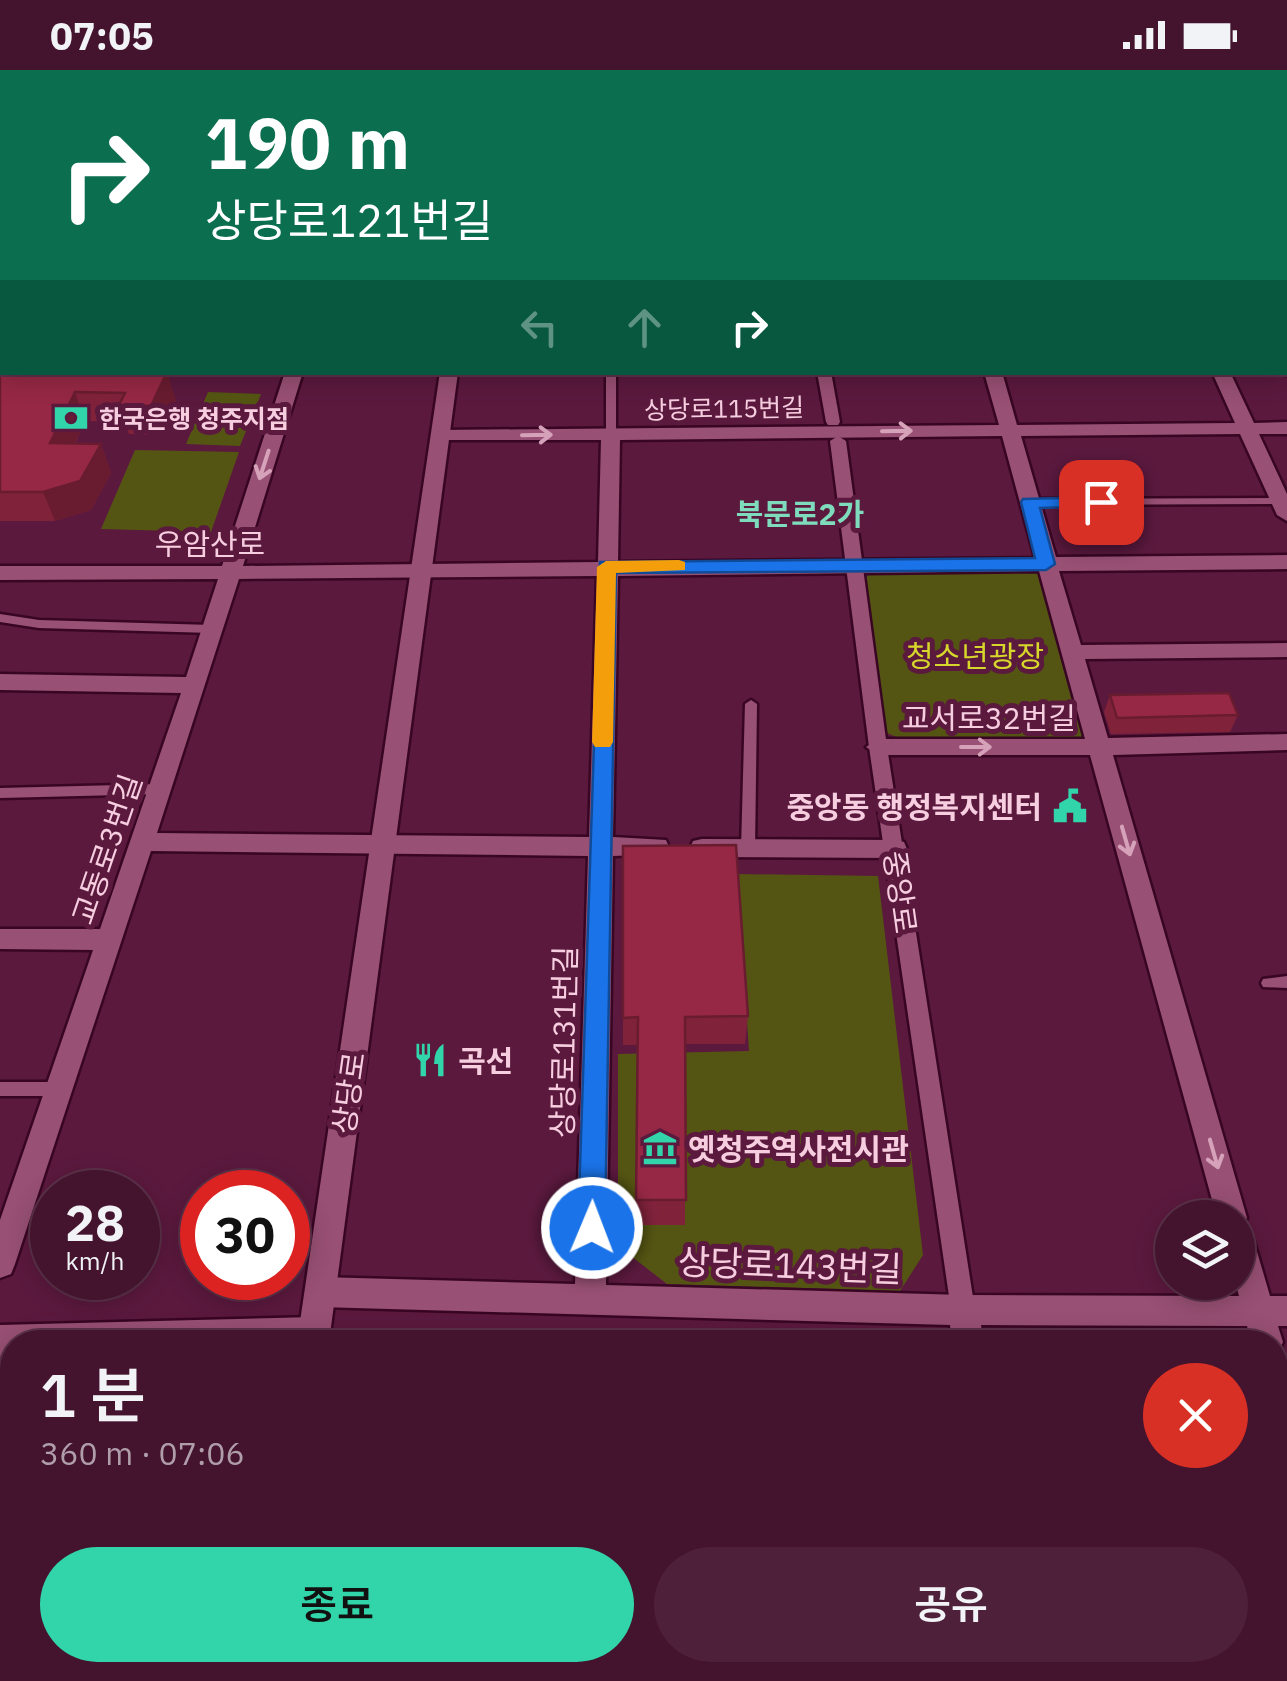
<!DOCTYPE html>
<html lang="ko">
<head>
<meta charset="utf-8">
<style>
  :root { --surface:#44132e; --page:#4e203a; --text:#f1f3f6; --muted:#af9eaa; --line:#5c324a; --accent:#32d4a9 }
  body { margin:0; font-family:"IBM Plex Sans","Noto Sans KR",sans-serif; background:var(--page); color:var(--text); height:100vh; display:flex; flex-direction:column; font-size:38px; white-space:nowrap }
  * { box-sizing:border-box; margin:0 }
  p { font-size:32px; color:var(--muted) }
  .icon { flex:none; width:55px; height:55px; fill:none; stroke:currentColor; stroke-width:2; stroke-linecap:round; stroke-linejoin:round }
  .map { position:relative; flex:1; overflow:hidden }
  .details { position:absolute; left:0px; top:1260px; width:1288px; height:352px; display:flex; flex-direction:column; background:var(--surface); border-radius:40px 40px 0 0; box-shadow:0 5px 25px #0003,0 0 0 2px var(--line) }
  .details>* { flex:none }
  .guide { position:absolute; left:0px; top:0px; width:1288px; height:305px; box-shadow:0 5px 25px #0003,0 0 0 2px var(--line); background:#0b6e4f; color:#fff; overflow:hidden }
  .buttons { position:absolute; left:1155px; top:1130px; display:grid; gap:20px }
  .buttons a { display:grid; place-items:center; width:100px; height:100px; border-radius:50%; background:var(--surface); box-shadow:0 5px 25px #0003,0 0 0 2px var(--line); font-size:50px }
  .speed { position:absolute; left:30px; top:1100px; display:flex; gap:20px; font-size:50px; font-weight:700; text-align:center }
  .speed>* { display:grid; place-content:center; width:130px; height:130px; border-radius:50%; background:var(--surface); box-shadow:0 5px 25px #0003,0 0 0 2px var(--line); line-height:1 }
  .speed small { font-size:25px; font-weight:400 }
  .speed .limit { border:15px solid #d22; background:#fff; color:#111 }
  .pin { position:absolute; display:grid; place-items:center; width:85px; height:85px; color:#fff; margin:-42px; border-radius:20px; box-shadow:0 5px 15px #0006 }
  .me { position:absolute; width:110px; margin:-55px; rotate:1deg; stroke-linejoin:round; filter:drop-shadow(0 0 8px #0008) }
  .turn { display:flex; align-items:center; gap:35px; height:210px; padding:0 40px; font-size:45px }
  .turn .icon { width:130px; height:130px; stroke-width:2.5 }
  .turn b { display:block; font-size:70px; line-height:85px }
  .lanes { display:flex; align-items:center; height:95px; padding:0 40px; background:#0003; justify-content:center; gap:50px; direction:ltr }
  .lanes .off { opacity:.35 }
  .round { display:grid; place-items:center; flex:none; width:105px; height:105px; border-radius:52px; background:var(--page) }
  .overview { display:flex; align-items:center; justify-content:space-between; height:170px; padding:0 40px }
  h1 { font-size:60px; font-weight:600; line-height:75px }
  .cta { display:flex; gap:20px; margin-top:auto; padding:20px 40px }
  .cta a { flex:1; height:115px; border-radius:60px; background:var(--accent); color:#111; font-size:40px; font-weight:600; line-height:115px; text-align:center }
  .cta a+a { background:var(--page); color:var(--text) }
  .status { display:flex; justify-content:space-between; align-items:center; height:70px; padding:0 50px; background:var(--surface); direction:ltr }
  .status svg { height:28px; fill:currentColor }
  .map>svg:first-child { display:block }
  .green { fill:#555513 }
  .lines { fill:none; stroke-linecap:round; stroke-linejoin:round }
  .service-casing { stroke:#380623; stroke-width:5 }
  .pedestrian-casing { stroke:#380623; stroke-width:5 }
  .minor-casing { stroke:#380623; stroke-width:5 }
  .tertiary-casing { stroke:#380623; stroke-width:5 }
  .secondary-casing { stroke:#380623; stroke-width:5 }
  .service { fill:#985074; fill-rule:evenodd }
  .pedestrian { fill:#985074; fill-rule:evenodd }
  .minor { fill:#985074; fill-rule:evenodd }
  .tertiary { fill:#985074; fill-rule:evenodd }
  .secondary { fill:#985074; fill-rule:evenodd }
  .wall { fill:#81223b }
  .shaded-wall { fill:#691c30 }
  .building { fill:#962845; stroke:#691c30; stroke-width:2.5 }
  .oneway { stroke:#d6a2ba }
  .route { fill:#1a73e8; stroke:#114b97; stroke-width:2.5 }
  .slow { fill:#f59e0b }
  .labels { text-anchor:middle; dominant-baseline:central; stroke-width:10; stroke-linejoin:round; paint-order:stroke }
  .far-street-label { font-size:25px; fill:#f7cee0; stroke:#5b193e }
  .far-poi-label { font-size:25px; font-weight:bold; fill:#f7cee0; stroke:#5b193e; text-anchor:start }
  .far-quarter-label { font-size:30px; font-weight:bold; fill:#7edbbb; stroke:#5b193e }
  .street-label { font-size:30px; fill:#f7cee0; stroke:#5b193e }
  .park-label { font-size:30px; fill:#d6d62b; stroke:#5b193e }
  .poi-label { font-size:30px; font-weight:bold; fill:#f7cee0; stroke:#5b193e; text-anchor:start }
  .near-street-label { font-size:35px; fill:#f7cee0; stroke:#5b193e }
</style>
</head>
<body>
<div class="status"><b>07:05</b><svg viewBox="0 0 49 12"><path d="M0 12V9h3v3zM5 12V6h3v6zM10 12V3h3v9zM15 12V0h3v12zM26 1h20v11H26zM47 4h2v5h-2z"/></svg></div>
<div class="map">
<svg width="1287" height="1611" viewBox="0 0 1287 1611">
  <rect width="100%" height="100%" fill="#5b193e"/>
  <!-- green -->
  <g class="green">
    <polygon points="208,322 261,324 240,376 186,374"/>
    <polygon points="135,380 239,382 211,462 101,459"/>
    <polygon points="1041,497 1092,672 906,671 882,661 859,517 872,500"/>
    <polygon points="737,804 878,806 923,1185 900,1221 667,1214 618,1176 618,984 749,981"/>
  </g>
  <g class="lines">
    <!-- service casing -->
    <g class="service-casing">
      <g id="service">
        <polygon points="151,0 159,0 157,2 151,2"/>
        <polygon points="606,302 616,302 616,364 611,367 606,364"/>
        <polygon points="1287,428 1287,434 1030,435 1025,432 1030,429"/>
        <polygon points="0,544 39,550 212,555 218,559 212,563 39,558 0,552"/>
        <polygon points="751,630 757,634 755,779 748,784 741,779 745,634"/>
        <polygon points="160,714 167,719 160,724 0,728 0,718"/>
        <polygon points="1287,906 1287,918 1263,917 1261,913 1263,909"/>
        <polygon points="0,1012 60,1012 65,1014 68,1019 65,1024 60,1026 0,1026"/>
      </g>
    </g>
    <!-- pedestrian casing -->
    <g class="pedestrian-casing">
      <g id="pedestrian">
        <rect x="771" y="0" width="10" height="2"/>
        <polygon points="1102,0 1113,0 1114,2 1103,2"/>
        <polygon points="817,302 831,302 840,352 838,355 828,355 826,352"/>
        <polygon points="838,366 846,371 887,677 975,1240 972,1249 963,1252 954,1249 951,1240 869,677 830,371"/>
      </g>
    </g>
    <!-- minor casing -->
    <g class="minor-casing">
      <g id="minor">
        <polygon points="1078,0 1092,0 1093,2 1080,2"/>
        <rect x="0" y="30" width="2" height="8"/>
        <polygon points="2,108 2,121 0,122 0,109"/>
        <rect x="1285" y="134" width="2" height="10"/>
        <rect x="1285" y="185" width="2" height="10"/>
        <rect x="1285" y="240" width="2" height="10"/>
        <polygon points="1285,295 1287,305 1279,304 1285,302"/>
        <path d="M285,302H303L243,496L598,492L601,370H433L431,366L440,360L999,355L984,302H1002L1017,355L1235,353L1212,302H1230L1254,353L1287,352V364H1259L1287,424V451L1277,445L1240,364L1021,366L1056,487L1287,485V499L1059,501L1081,575L1287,573V587L1085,589L1108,668L1287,664V680L1113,685L1247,1148L1243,1156L1253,1168L1270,1226H1287V1256H1278L1283,1272L1278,1283L1287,1288V1355L1275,1349V1272H1251L1247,1256L981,1255L984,1272H952L950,1255L320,1237L309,1232L305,1222L309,1212L320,1207L575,1214L588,786L151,781L15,1194L11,1204L0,1208V1150L93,880L0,879V859H100L181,623L0,620V604L186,607L218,509L0,510V496H222ZM1002,366L1035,488L618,492L620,370ZM1039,501L1085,669H878L866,677L878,685H1090L1217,1148H1238L1235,1212L1239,1226L963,1225L606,1215L613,786L666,784L669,777L666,770L613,767L618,506ZM597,506L589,767L157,763L239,509Z"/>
        <polygon points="702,769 895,770 904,772 907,779 904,786 895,788 702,787 693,785 690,778 693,771"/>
        <polygon points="315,1247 326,1251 331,1262 326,1272 12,1272 12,1286 0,1287 0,1255"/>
        <polygon points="1002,1600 1038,1600 1040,1611 1004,1611"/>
      </g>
    </g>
    <!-- tertiary casing -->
    <g class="tertiary-casing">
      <rect id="tertiary" x="0" y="130" width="2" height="10"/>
    </g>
    <!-- secondary casing -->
    <g class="secondary-casing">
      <g id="secondary">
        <rect x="1285" y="78" width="2" height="8"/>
        <polygon points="440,302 458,302 329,1272 297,1272"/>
        <polygon points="249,1600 285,1600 284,1611 248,1611"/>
      </g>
    </g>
    <!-- service -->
    <use href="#service" class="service"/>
    <!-- pedestrian -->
    <use href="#pedestrian" class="pedestrian"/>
    <!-- minor -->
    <use href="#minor" class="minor"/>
    <!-- tertiary -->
    <use href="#tertiary" class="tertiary"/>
    <!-- secondary -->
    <use href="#secondary" class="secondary"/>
  </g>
  <!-- wall -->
  <g class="wall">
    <polygon points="105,0 142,0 141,2 105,2"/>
    <polygon points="1199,0 1287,0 1287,13 1285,13 1285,2 1199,2"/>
    <polygon points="0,280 176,330 160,365 129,364 125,352 85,351 75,374 101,374 111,403 91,440 55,451 0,451"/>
    <polygon points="1110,625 1238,645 1230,662 1111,664 1104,642"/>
    <polygon points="748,946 745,974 685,974 685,1155 636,1155 638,975 623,975 623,948"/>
  </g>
  <!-- shaded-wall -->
  <g class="shaded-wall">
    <polygon points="167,302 176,330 160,365 151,336"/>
    <polygon points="75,322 85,351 61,403 50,373"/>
    <polygon points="101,374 111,403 91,440 55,451 43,422"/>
  </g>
  <!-- building -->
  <g class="building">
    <polygon points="266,0 447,0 447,2 265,2"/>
    <polygon points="519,0 765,0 765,2 523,2"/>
    <polygon points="788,0 967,0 964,2 780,2"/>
    <polygon points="1200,0 1266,0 1268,2 1202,2"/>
    <polygon points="0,280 2,280 2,302 167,302 151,336 119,335 125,323 75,322 50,373 101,374 80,411 43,422 0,422"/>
    <polygon points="1229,623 1238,645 1117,648 1110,625"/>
    <polygon points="736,775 748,946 685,947 686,1130 636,1130 638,947 623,948 623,776"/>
  </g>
  <!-- one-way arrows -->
  <defs><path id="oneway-shaft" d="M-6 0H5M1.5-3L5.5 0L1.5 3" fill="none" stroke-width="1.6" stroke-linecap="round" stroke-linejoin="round" transform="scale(2.5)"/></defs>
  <g class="oneway">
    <use href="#oneway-shaft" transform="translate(897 361) rotate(-1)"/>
    <use href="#oneway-shaft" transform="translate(537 365) rotate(-1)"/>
    <use href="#oneway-shaft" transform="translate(264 395) rotate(108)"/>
    <use href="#oneway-shaft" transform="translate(976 677)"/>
    <use href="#oneway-shaft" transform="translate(1126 771) rotate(74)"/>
    <use href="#oneway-shaft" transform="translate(1214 1084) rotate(74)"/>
  </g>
  <!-- route -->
  <polygon class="route" points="1101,427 1108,428 1108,436 1040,438 1055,494 1046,500 616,503 605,1158 601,1168 592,1171 582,1168 578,1158 600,492 1035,488 1021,432 1023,429"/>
  <!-- slow -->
  <polygon class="slow" points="679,490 685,492 685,500 616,503 613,672 610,677 595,677 592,672 597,497 606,491"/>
  <!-- icons -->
  <defs>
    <g id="bank-bare" transform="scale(2.7)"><path d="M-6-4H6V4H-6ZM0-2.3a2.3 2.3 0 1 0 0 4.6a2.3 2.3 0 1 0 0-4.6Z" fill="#32d4a9" stroke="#5b193e" stroke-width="2.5" paint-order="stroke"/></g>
    <g id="civic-bare" transform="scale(2.7)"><path d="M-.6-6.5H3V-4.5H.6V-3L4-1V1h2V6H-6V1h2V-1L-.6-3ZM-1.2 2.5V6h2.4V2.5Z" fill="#32d4a9" stroke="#5b193e" stroke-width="2.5" paint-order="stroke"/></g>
    <g id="restaurant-bare" transform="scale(2.7)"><path d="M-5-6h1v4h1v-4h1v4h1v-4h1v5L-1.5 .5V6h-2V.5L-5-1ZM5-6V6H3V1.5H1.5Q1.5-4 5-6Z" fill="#32d4a9" stroke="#5b193e" stroke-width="2.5" paint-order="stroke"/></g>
    <g id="museum-bare" transform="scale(2.7)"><path d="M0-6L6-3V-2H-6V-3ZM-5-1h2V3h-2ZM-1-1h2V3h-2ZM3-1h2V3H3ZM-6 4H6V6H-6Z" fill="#32d4a9" stroke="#5b193e" stroke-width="2.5" paint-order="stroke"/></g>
  </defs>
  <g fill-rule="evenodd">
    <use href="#bank-bare" x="71" y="348"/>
    <use href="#civic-bare" x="1070" y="736"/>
    <use href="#restaurant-bare" x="430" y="990"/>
    <use href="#museum-bare" x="660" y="1078"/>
  </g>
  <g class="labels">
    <!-- far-street labels -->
    <g class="far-street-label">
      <text transform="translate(724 338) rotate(-1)">상당로115번길</text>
    </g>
    <!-- far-poi labels -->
    <g class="far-poi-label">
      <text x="99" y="348">한국은행 청주지점</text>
    </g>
    <!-- far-quarter labels -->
    <g class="far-quarter-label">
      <text x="800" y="443">북문로2가</text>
    </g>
    <!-- street labels -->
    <g class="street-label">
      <text x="210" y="473">우암산로</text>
      <text x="989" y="647">교서로32번길</text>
      <text transform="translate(106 779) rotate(-71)">교동로3번길</text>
      <text transform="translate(901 822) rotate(82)">중앙로</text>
      <text transform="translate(563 972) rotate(-89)">상당로131번길</text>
      <text transform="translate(348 1023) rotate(-82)">상당로</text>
    </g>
    <!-- park labels -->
    <g class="park-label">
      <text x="975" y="585">청소년광장</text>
    </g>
    <!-- poi labels -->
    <g class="poi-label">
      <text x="1042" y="736" text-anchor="end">중앙동 행정복지센터</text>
      <text x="458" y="990">곡선</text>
      <text x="688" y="1078">옛청주역사전시관</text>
    </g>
    <!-- near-street labels -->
    <g class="near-street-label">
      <text transform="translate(790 1195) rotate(2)">상당로143번길</text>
    </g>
  </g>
</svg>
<div class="buttons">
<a><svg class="icon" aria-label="layers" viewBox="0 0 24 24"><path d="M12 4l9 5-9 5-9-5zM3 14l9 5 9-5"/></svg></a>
</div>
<div class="speed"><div>28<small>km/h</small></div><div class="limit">30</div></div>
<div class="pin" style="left:1101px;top:432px;background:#d93025"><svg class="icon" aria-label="arrive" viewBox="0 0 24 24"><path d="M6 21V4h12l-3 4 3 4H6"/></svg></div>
<svg class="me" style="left:592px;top:1158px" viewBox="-20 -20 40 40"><circle r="17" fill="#1a73e8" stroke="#fff" stroke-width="3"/><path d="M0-11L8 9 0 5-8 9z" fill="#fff"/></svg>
<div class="guide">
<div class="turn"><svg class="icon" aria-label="right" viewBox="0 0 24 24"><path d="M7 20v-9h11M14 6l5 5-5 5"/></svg><div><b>190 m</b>상당로121번길</div></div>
<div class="lanes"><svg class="icon off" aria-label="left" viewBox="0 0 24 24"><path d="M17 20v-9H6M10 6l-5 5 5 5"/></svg><svg class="icon off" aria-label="ahead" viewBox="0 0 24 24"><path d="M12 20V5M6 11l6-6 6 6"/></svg><svg class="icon" aria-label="right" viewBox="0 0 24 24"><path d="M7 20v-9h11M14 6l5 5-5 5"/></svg></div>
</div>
<section class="details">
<div class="overview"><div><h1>1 분</h1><p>360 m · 07:06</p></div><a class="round" style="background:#d93025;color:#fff"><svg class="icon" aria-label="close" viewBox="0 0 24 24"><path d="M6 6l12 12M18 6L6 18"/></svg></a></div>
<div class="cta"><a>종료</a><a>공유</a></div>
</section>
</div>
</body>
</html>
